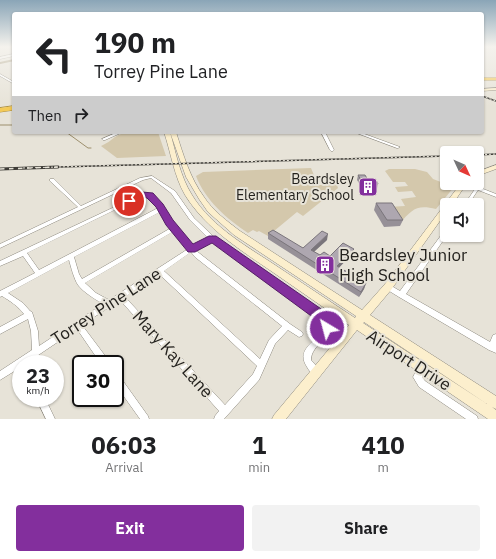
<!DOCTYPE html>
<html lang="en">
<head>
<meta charset="utf-8">
<style>
  :root { --surface:#fff; --page:#f2f2f2; --text:#202124; --muted:#757577; --accent:#832f9d }
  body { margin:0; font-family:"IBM Plex Sans",sans-serif; background:var(--page); color:var(--text); height:100vh; display:flex; flex-direction:column; font-size:15px; white-space:nowrap }
  * { box-sizing:border-box; margin:0 }
  p { font-size:13px; color:var(--muted) }
  .icon { flex:none; width:22px; height:22px; fill:none; stroke:currentColor; stroke-width:2; stroke-linecap:round; stroke-linejoin:round }
  .map { position:relative; height:419px; overflow:hidden }
  .sheet { display:flex; flex-direction:column; background:var(--surface); flex:1 }
  .sheet>* { flex:none }
  .banner { position:absolute; left:12px; top:12px; width:472px; height:122px; border-radius:4px; box-shadow:0 1px 3px #0004; background:#fff; color:var(--text); overflow:hidden }
  .needle { width:26px; rotate:134deg }
  .controls { position:absolute; left:440px; top:146px; display:grid; gap:8px }
  .controls a { display:grid; place-items:center; width:44px; height:44px; border-radius:4px; background:var(--surface); box-shadow:0 1px 3px #0004; font-size:20px }
  .speed { position:absolute; left:12px; top:355px; display:flex; gap:8px; font-size:20px; font-weight:700; text-align:center }
  .speed>* { display:grid; place-content:center; width:52px; height:52px; border-radius:50%; background:var(--surface); box-shadow:0 1px 3px #0004; line-height:1 }
  .speed small { font-size:10px; font-weight:400 }
  .speed .limit { border:2px solid #111; border-radius:6px; background:#fff; color:#111 }
  .pin { position:absolute; display:grid; place-items:center; width:34px; height:34px; color:#fff; margin:-17px; border:2px solid #fff; border-radius:50%; box-shadow:0 1px 4px #0007 }
  .me { position:absolute; width:44px; margin:-22px; rotate:323deg; stroke-linejoin:round; filter:drop-shadow(0 0 3px #0008) }
  .turn { display:flex; align-items:center; gap:14px; height:84px; padding:0 16px; font-size:18px }
  .turn .icon { width:52px; height:52px; stroke-width:2.5 }
  .turn b { display:block; font-size:28px; line-height:34px }
  .then { display:flex; align-items:center; height:38px; padding:0 16px; background:#0003; gap:8px; font-size:15px }
  .eta { display:flex; justify-content:space-evenly; align-items:center; height:68px; text-align:center }
  .eta b { font-size:24px; font-weight:800; line-height:28px }
  .action { display:flex; gap:8px; margin-top:auto; padding:8px 16px }
  .action a { flex:1; height:46px; border-radius:4px; background:var(--accent); color:#fff; font-size:16px; font-weight:800; line-height:46px; text-align:center }
  .action a+a { background:var(--page); color:var(--text) }
  .map>svg:first-child { display:block }
  .green { fill:#d4c8ac }
  .lines { fill:none; stroke-linecap:round; stroke-linejoin:round }
  .stream { stroke:#9d8f6d; stroke-width:1 }
  .canal { stroke:#9d8f6d; stroke-width:2 }
  .street-casing { stroke:#8c887e; stroke-width:1 }
  .secondary-casing { stroke:#8c887e; stroke-width:1 }
  .highway-casing { stroke:#ab8f43; stroke-width:1 }
  .street { fill:#fff; fill-rule:evenodd }
  .secondary { fill:#fcefcd; fill-rule:evenodd }
  .highway { fill:#f4ca57; fill-rule:evenodd }
  .rail-far1-casing { stroke:#3e3c37; stroke-width:1.5 }
  .rail-casing { stroke:#3e3c37; stroke-width:3 }
  .rail-far1 { stroke:#e7e3d8; stroke-width:1; stroke-dasharray:2; stroke-linecap:butt }
  .rail { stroke:#e7e3d8; stroke-width:1.5; stroke-dasharray:4.5; stroke-linecap:butt }
  .wall { fill:#969097 }
  .shaded-wall { fill:#7a757b }
  .building { fill:#aea7b0; stroke:#7a757b }
  .route { fill:#832f9d; stroke:#551f66 }
  .labels { text-anchor:middle; dominant-baseline:central; stroke-width:4; stroke-linejoin:round; paint-order:stroke }
  .poi-label { font-size:14px; fill:#24221e; stroke:#e7e3d8; text-anchor:end }
  .near-poi-label { font-size:17px; fill:#24221e; stroke:#e7e3d8; text-anchor:start }
  .near-street-label { font-size:17px; fill:#24221e; stroke:#e7e3d8 }
</style>
</head>
<body>
<div class="map">
<svg width="496" height="419" viewBox="0 0 496 419">
  <rect width="100%" height="100%" fill="#e7e3d8"/>
  <!-- green -->
  <g class="green">
    <path d="M128,132H158L166,156L117,158L101,146C113,141 113,135 128,132Z"/>
    <path d="M311,168L318,185H325L321,176H330L334,184L337,185L338,188L303,216L297,212L268,236L259,231L257,232L253,230L248,233C227,219 205,200 196,176L203,172Z"/>
    <path d="M389,169H415L427,172L433,179L454,187L436,209C416,204 412,210 400,223L388,207L405,206L401,199L416,197L412,191L398,192L395,187L408,186L405,182H393L385,171Z"/>
  </g>
  <g class="lines">
    <!-- stream -->
    <g class="stream">
      <polyline points="0,125 14,125"/>
      <polyline points="66,132 88,148 91,148"/>
    </g>
    <!-- canal -->
    <polyline class="canal" points="0,63 14,60"/>
    <!-- street casing -->
    <g class="street-casing">
      <g id="street">
        <polygon points="14,54 14,56 0,59 0,57"/>
        <polygon points="0,74 14,82 14,84 0,76"/>
        <polygon points="118,132 123,132 105,140 103,140 102,139"/>
        <polygon points="321,132 325,132 334,150 333,151 331,151 330,150"/>
        <polygon points="354,132 359,132 400,147 398,148 397,148"/>
        <path d="M152,176L175,191L194,218L215,238L328,319C336,339 311,343 311,360L319,369L320,372L319,375L316,376C312,374 309,371 307,367C293,346 325,340 323,323L213,242L196,250L199,253L290,324L302,332L303,334L302,336L299,337L288,330L275,344L259,380L224,419H214L215,416L219,411L120,300L82,325L109,361L110,364H101L77,329L25,364H21V367L0,380V371L32,350L31,331L28,319L0,334V327L24,314C18,306 10,301 2,296L0,297V291L35,273L23,256L0,266V261L142,194H152L161,205L171,221L193,246L209,239L190,220L171,193L151,178L143,180L0,248V244L78,207L50,181V179H54L81,206L140,178ZM143,196H149L158,208L39,270L27,253ZM160,212L171,228L82,279L79,274L74,257ZM174,231L188,249L109,300L96,293L85,283ZM191,252L195,257L282,326L269,340L260,359L164,271ZM69,260C71,267 74,279 78,285C83,292 95,299 103,304L39,346L38,331L32,312L30,311L23,303L8,293ZM159,274L257,366L253,374L225,405L125,297Z"/>
        <polygon points="462,183 468,183 496,194 496,197 478,190 468,205 464,205 475,189"/>
        <polygon points="447,229 447,235 406,294 490,342 493,335 496,334 496,353 489,350 399,297 386,289 385,287 386,285 388,284 400,291 445,230"/>
        <polygon points="422,364 425,365 426,368 422,377 425,381 477,416 478,419 466,419 419,387 413,377 419,365"/>
        <polygon points="115,373 118,374 148,416 149,419 140,419 115,384"/>
        <polygon points="36,398 45,398 55,419 46,419"/>
      </g>
    </g>
    <!-- secondary casing -->
    <g class="secondary-casing">
      <g id="secondary">
        <polygon points="496,88 496,90 482,91 482,89"/>
        <path d="M164,132H170C176,153 180,176 192,195C212,228 250,248 281,269C306,285 330,302 355,318L356,316L234,235L208,212L199,199L186,177L170,132H176C183,154 190,178 204,197C213,211 227,221 240,231L362,310L385,284L461,183H467L452,205H447V211L391,290L370,315L496,396V409L492,407L496,410V419H488L357,330L286,419H272L274,415L349,325C324,308 299,290 274,273C242,251 206,229 185,195C174,176 171,153 164,132ZM364,322L487,404L363,323Z"/>
        <polygon points="496,165 496,169 477,176 477,172"/>
      </g>
    </g>
    <!-- highway casing -->
    <g class="highway-casing">
      <g id="highway">
        <rect x="482" y="78" width="14" height="2"/>
        <polygon points="14,106 14,110 0,112 0,108"/>
      </g>
    </g>
    <!-- street -->
    <use href="#street" class="street"/>
    <!-- secondary -->
    <use href="#secondary" class="secondary"/>
    <!-- highway -->
    <use href="#highway" class="highway"/>
    <!-- rail-far1 casing -->
    <g class="rail-far1-casing">
      <g id="rail-far1">
        <polyline points="482,96 496,101"/>
        <polyline points="477,155 496,154"/>
        <polyline points="23,168 447,156"/>
      </g>
    </g>
    <!-- rail casing -->
    <g class="rail-casing">
      <polyline id="rail" points="0,169 58,167"/>
    </g>
    <!-- rail-far1 -->
    <use href="#rail-far1" class="rail-far1"/>
    <!-- rail -->
    <use href="#rail" class="rail"/>
  </g>
  <!-- wall -->
  <g class="wall">
    <polygon points="358,175 378,184 377,189 363,190 357,180"/>
    <polygon points="376,203 403,220 400,226 384,227 374,210"/>
    <polygon points="268,233 303,248 327,240 314,252 320,255 330,256 354,249 352,254 339,267 366,283 364,289 359,297 268,239"/>
  </g>
  <!-- shaded-wall -->
  <g class="shaded-wall">
    <polygon points="480,164 479,167 477,168 477,165"/>
    <polygon points="328,234 327,240 310,255 311,250"/>
    <polygon points="354,249 352,254 336,271 337,266"/>
    <polygon points="366,283 364,289 359,297 361,292"/>
  </g>
  <!-- building -->
  <g class="building">
    <polygon points="477,162 480,164 477,165"/>
    <polygon points="358,175 365,175 368,180 376,180 378,184 364,185"/>
    <polygon points="376,203 392,203 403,220 387,220"/>
    <polygon points="273,230 303,248 322,231 328,234 311,250 320,255 324,252 330,256 343,243 354,249 337,266 366,283 361,292 268,233"/>
  </g>
  <!-- sky -->
  <linearGradient id="sky" x2="0" y2="1"><stop stop-color="#8aa5b7"/><stop offset="0.44" stop-color="#f4f2ed"/><stop offset="1" stop-color="#f4f2ed" stop-opacity="0"/></linearGradient>
  <rect width="496" height="106" fill="url(#sky)"/>
  <!-- route -->
  <path class="route" d="M142,192L153,193L163,204L173,220L193,244L209,236H216L327,313C332,318 335,325 332,332L327,334L323,332L318,321L212,243L195,252H188L166,225L156,207L147,198L143,197L129,204L124,201Z"/>
  <!-- icons -->
  <defs>
    <g id="building-square" transform="scale(1)"><rect x="-9" y="-9" width="18" height="18" rx="4" fill="#832f9d" stroke="#e7e3d8"/><path d="M-4-6H4V6H1V3H-1V6H-4ZM-2.5-4.3h1.7v1.8h-1.7ZM.8-4.3h1.7v1.8H.8ZM-2.5-1h1.7V.8h-1.7ZM.8-1h1.7V.8H.8Z" fill="#fff"/></g>
  </defs>
  <g fill-rule="evenodd">
    <use href="#building-square" x="368" y="187"/>
    <use href="#building-square" x="325" y="265"/>
  </g>
  <g class="labels">
    <!-- poi labels -->
    <g class="poi-label">
      <text x="354" y="179">Beardsley<tspan x="354" dy="16">Elementary School</tspan></text>
    </g>
    <!-- near-poi labels -->
    <g class="near-poi-label">
      <text x="339" y="255">Beardsley Junior<tspan x="339" dy="20">High School</tspan></text>
    </g>
    <!-- near-street labels -->
    <g class="near-street-label">
      <text transform="translate(106 306) rotate(-33)">Torrey Pine Lane</text>
      <text transform="translate(173 354) rotate(48)">Mary Kay Lane</text>
      <text transform="translate(409 360) rotate(33)">Airport Drive</text>
    </g>
  </g>
</svg>
<div class="controls">
<a><svg class="needle" viewBox="-14 -14 28 28"><path d="M0-13l5 13h-10z" fill="#e53935"/><path d="M0 13l5-13h-10z" fill="#757577"/></svg></a>
<a><svg class="icon" aria-label="sound" viewBox="0 0 24 24"><path d="M4 9h4l5-4v14l-5-4H4zM17 9q2 3 0 6"/></svg></a>
</div>
<div class="speed"><div>23<small>km/h</small></div><div class="limit">30</div></div>
<div class="pin" style="left:129px;top:201px;background:#d93025"><svg class="icon" aria-label="arrive" viewBox="0 0 24 24"><path d="M6 21V4h12l-3 4 3 4H6"/></svg></div>
<svg class="me" style="left:327px;top:328px" viewBox="-20 -20 40 40"><circle r="17" fill="#832f9d" stroke="#fff" stroke-width="3"/><path d="M0-11L8 9 0 5-8 9z" fill="#fff"/></svg>
<div class="banner">
<div class="turn"><svg class="icon" aria-label="left" viewBox="0 0 24 24"><path d="M17 20v-9H6M10 6l-5 5 5 5"/></svg><div><b>190 m</b>Torrey Pine Lane</div></div>
<div class="then">Then<svg class="icon" aria-label="right" viewBox="0 0 24 24"><path d="M7 20v-9h11M14 6l5 5-5 5"/></svg></div>
</div>
</div>
<section class="sheet">
<div class="eta">
<div><b>06:03</b><p>Arrival</p></div>
<div><b>1</b><p>min</p></div>
<div><b>410</b><p>m</p></div>
</div>
<div class="action"><a>Exit</a><a>Share</a></div>
</section>
</body>
</html>
